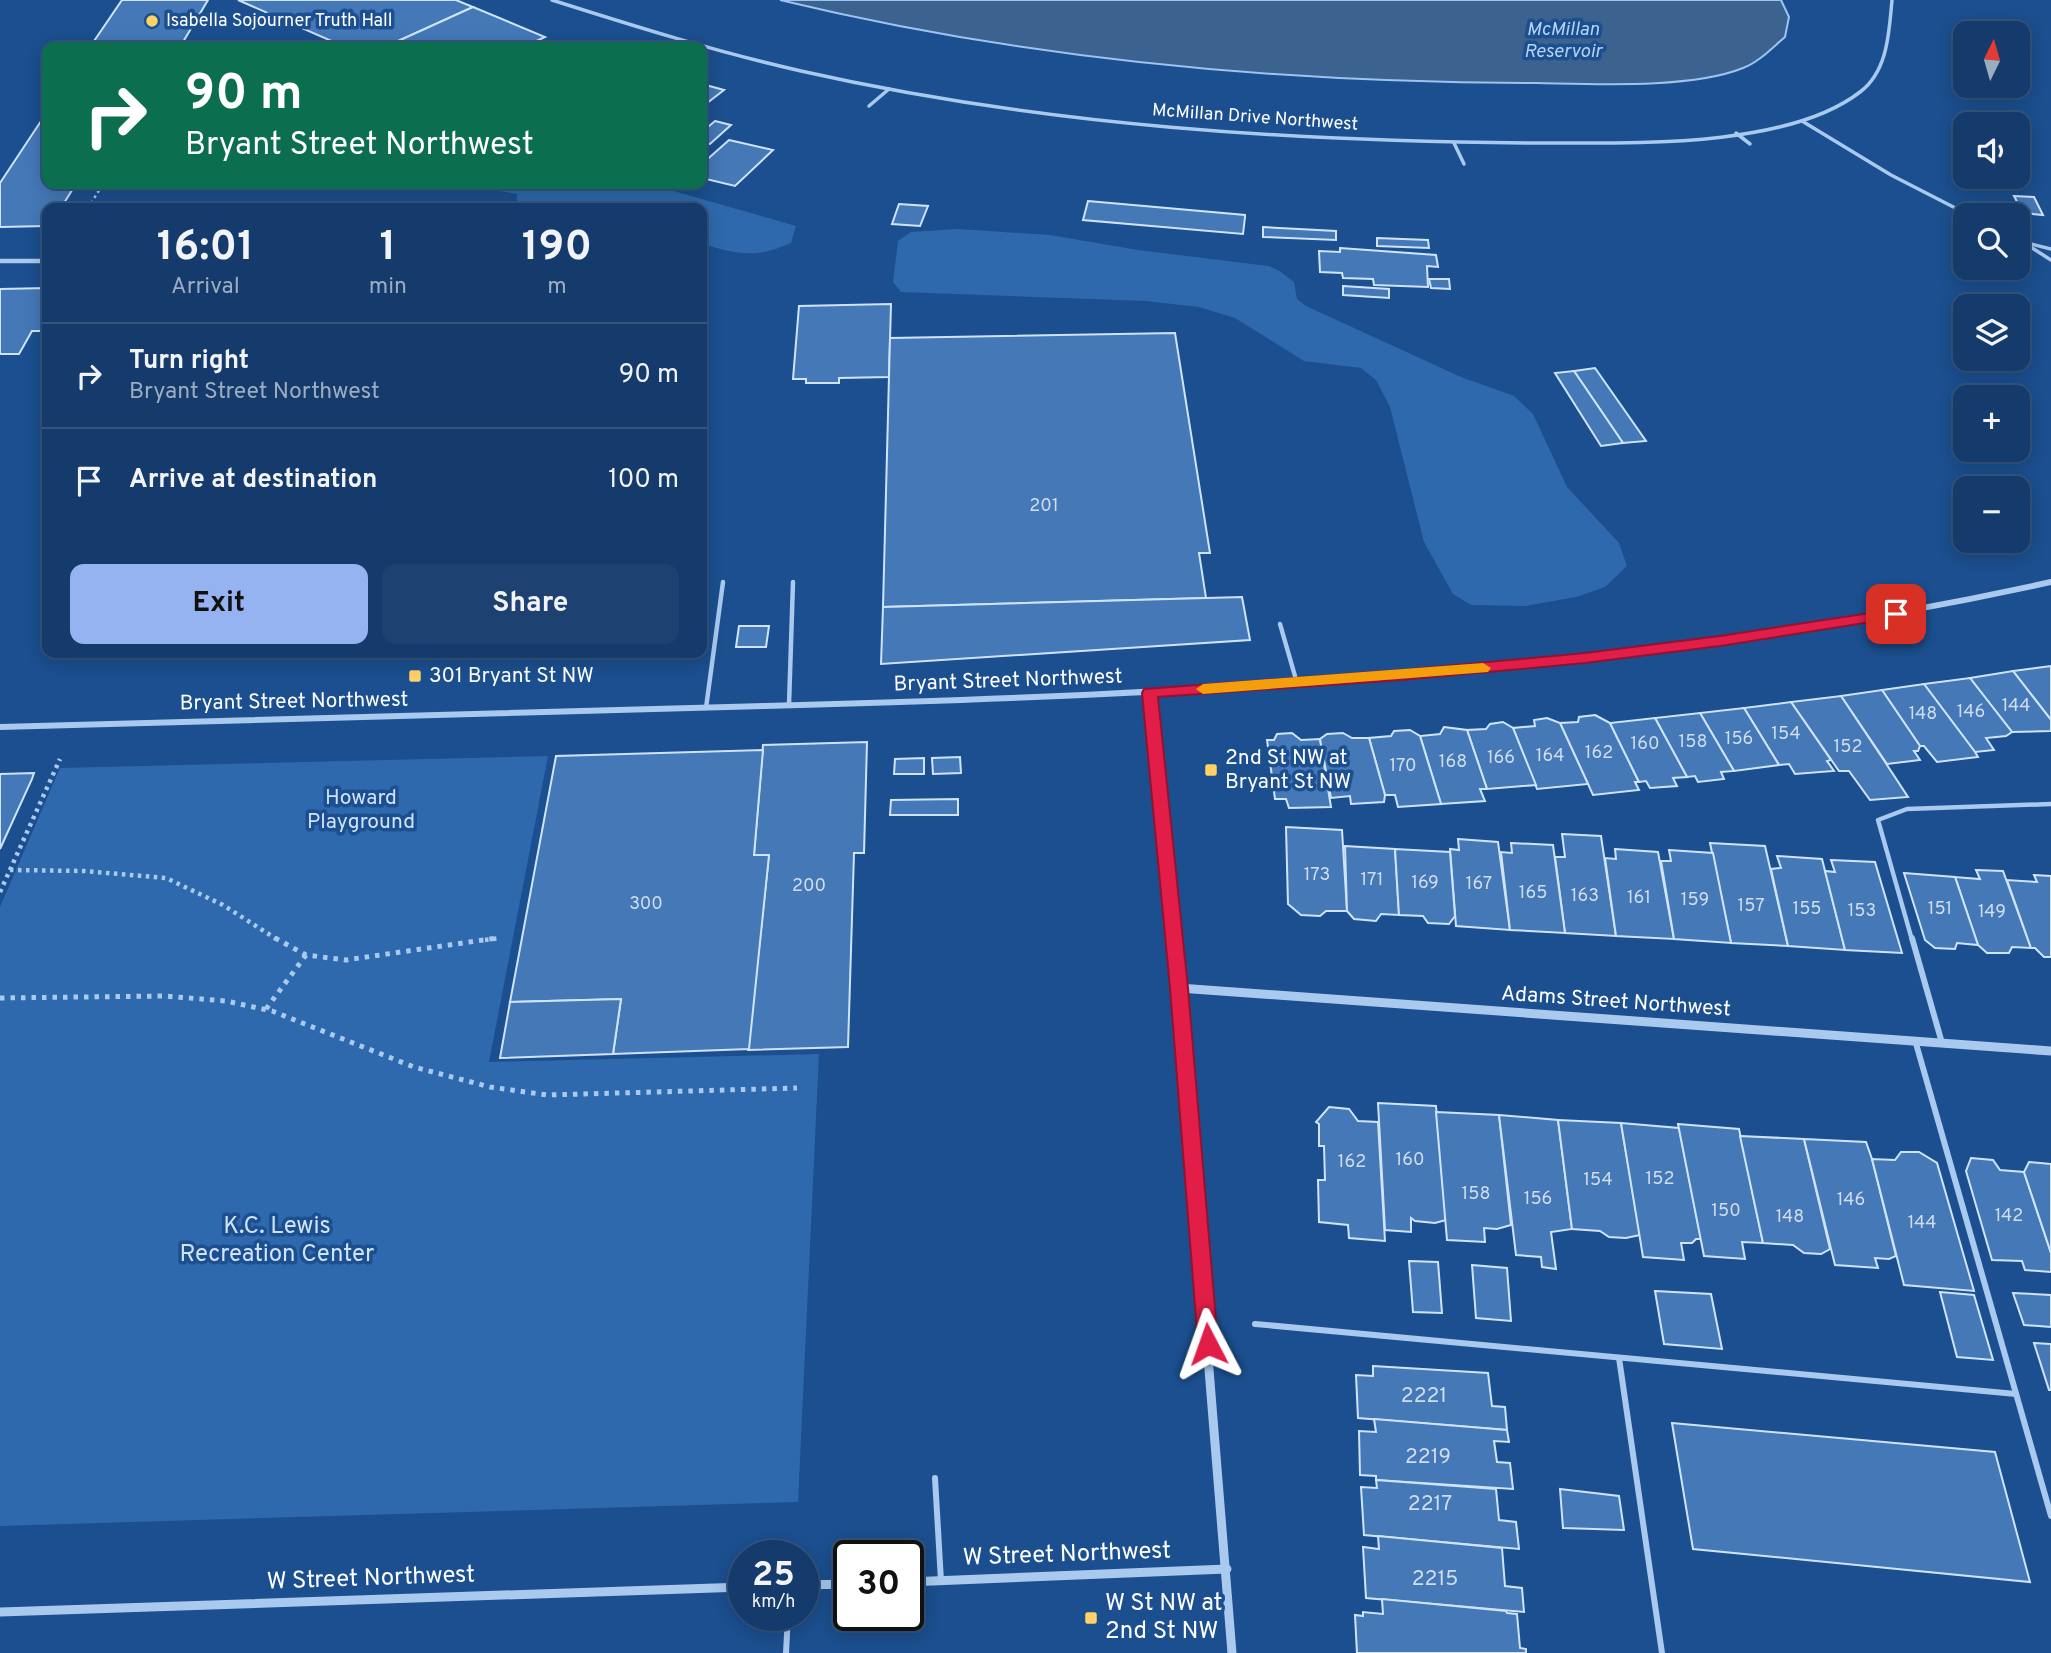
<!DOCTYPE html>
<html lang="en">
<head>
<meta charset="utf-8">
<style>
  :root { --surface:#143b6b; --page:#1d4271; --text:#f1f3f6; --muted:#9dadc1; --line:#33557e; --accent:#95b2f1 }
  body { margin:0; font-family:Overpass,sans-serif; background:var(--page); color:var(--text); height:100vh; display:flex; flex-direction:column; font-size:26px; white-space:nowrap }
  * { box-sizing:border-box; margin:0 }
  p { font-size:23px; color:var(--muted) }
  .icon { flex:none; width:38px; height:38px; fill:none; stroke:currentColor; stroke-width:2; stroke-linecap:round; stroke-linejoin:round }
  .map { position:relative; flex:1; overflow:hidden }
  .sheet { position:absolute; left:42px; top:203px; width:665px; height:455px; display:flex; flex-direction:column; background:var(--surface); border-radius:14px; box-shadow:0 4px 18px #0003,0 0 0 2px var(--line) }
  .sheet>* { flex:none }
  .banner { position:absolute; left:42px; top:42px; width:665px; height:147px; border-radius:14px; box-shadow:0 4px 18px #0003,0 0 0 2px var(--line); background:#0b6e4f; color:#fff; overflow:hidden }
  .needle { width:46px; rotate:5deg }
  .controls { position:absolute; left:1953px; top:21px; display:grid; gap:14px }
  .controls a { display:grid; place-items:center; width:77px; height:77px; border-radius:14px; background:var(--surface); box-shadow:0 4px 18px #0003,0 0 0 2px var(--line); font-size:35px }
  .speed { position:absolute; left:728px; top:1540px; display:flex; gap:14px; font-size:35px; font-weight:700; text-align:center }
  .speed>* { display:grid; place-content:center; width:91px; height:91px; border-radius:50%; background:var(--surface); box-shadow:0 4px 18px #0003,0 0 0 2px var(--line); line-height:1 }
  .speed small { font-size:18px; font-weight:400 }
  .speed .limit { border:4px solid #111; border-radius:10px; background:#fff; color:#111 }
  .pin { position:absolute; display:grid; place-items:center; width:60px; height:60px; color:#fff; margin:-30px; border-radius:14px; box-shadow:0 4px 10px #0006 }
  .me { position:absolute; width:77px; margin:-38px; rotate:356deg; stroke-linejoin:round; filter:drop-shadow(0 0 5px #0008) }
  .turn { display:flex; align-items:center; gap:24px; height:147px; padding:0 28px; font-size:32px }
  .turn .icon { width:91px; height:91px; stroke-width:2.5 }
  .turn b { display:block; font-size:49px; line-height:60px }
  .eta { display:flex; justify-content:space-evenly; align-items:center; height:119px; text-align:center }
  .eta b { font-size:42px; font-weight:700; line-height:49px }
  .primary-button { display:flex; gap:14px; margin-top:auto; padding:14px 28px }
  .primary-button a { flex:1; height:80px; border-radius:14px; background:var(--accent); color:#111; font-size:28px; font-weight:700; line-height:80px; text-align:center }
  .primary-button a+a { background:var(--page); color:var(--text) }
  ul { padding:0; list-style:none }
  li { display:flex; align-items:center; gap:21px; height:105px; padding:0 28px; border-top:2px solid var(--line) }
  li div { flex:1 }
  li b { display:block; font-size:26px }
  li em { font-style:normal }
  .map>svg:first-child { display:block }
  .green { fill:#2e69ad }
  .water { fill:#3c6290; stroke:#9cc4f0; stroke-width:2 }
  .building { fill:#4478b7; stroke:#cfe3fa; stroke-width:2 }
  .lines { fill:none; stroke-linecap:round; stroke-linejoin:round }
  .path-far2 { stroke:#a9c9ee; stroke-width:2.5; stroke-dasharray:2.5 3.5; stroke-linecap:butt }
  .path-far1 { stroke:#a9c9ee; stroke-width:4.5; stroke-dasharray:3.5 4.5; stroke-linecap:butt }
  .path { stroke:#a9c9ee; stroke-width:5; stroke-dasharray:4.5 6; stroke-linecap:butt }
  .lane-far2 { stroke:#a9c9ee; stroke-width:3.5 }
  .lane-far1 { stroke:#a9c9ee; stroke-width:4.5 }
  .lane { stroke:#a9c9ee; stroke-width:6 }
  .street-far2 { stroke:#a9c9ee; stroke-width:4.5 }
  .street-far1 { stroke:#a9c9ee; stroke-width:6 }
  .street { stroke:#a9c9ee; stroke-width:9 }
  .route { fill:#e11d48; stroke:#92132f; stroke-width:2 }
  .slow { fill:#f59e0b }
  .poi-dot { fill:#ffd166; stroke:#1b4f8f; stroke-width:2.5 }
  .labels { text-anchor:middle; dominant-baseline:central; stroke-width:7; stroke-linejoin:round; paint-order:stroke }
  .far-poi-label { font-size:18px; fill:#fff; stroke:#1b4f8f; text-anchor:start }
  .far-street-label { font-size:18px; fill:#fff; stroke:#1b4f8f }
  .number-label { font-size:18px; fill:#d0dded }
  .far-water-label { font-size:19px; font-style:italic; fill:#b5d3f5; stroke:#1b4f8f }
  .poi-label { font-size:21px; fill:#fff; stroke:#1b4f8f; text-anchor:start }
  .street-label { font-size:21px; fill:#fff; stroke:#1b4f8f }
  .park-label { font-size:21px; fill:#cfe3fa; stroke:#1b4f8f }
  .near-number-label { font-size:21px; fill:#d0dded }
  .near-park-label { font-size:24px; fill:#cfe3fa; stroke:#1b4f8f }
  .near-street-label { font-size:24px; fill:#fff; stroke:#1b4f8f }
  .near-poi-label { font-size:24px; fill:#fff; stroke:#1b4f8f; text-anchor:start }
</style>
</head>
<body>
<div class="map">
<svg width="2051" height="1653" viewBox="0 0 2051 1653">
  <rect width="100%" height="100%" fill="#1b4f8f"/>
  <!-- green -->
  <g class="green">
    <path d="M455,184H649L796,226L791,243C755,259 738,254 702,244V208H517V194Z"/>
    <polygon points="958,229 1050,235 1138,250 1268,266 1278,270 1294,282 1297,299 1306,306 1461,377 1514,396 1533,414 1567,487 1619,543 1627,566 1605,587 1576,597 1525,606 1471,605 1453,594 1424,542 1390,407 1376,380 1361,368 1304,361 1235,318 1199,307 1145,301 901,292 893,282 898,241 911,232"/>
    <polygon points="548,756 489,1062 819,1054 798,1502 0,1526 0,907 60,768"/>
  </g>
  <!-- water -->
  <path class="water" d="M780,0H1781L1789,17L1785,37C1773,47 1758,63 1743,68C1691,89 1595,84 1537,83C1283,83 1028,60 780,0Z"/>
  <!-- building -->
  <g class="building">
    <polygon points="122,0 208,0 183,42 164,42 161,47 90,47"/>
    <polygon points="238,0 456,0 473,7 385,47 345,47"/>
    <polygon points="473,7 545,37 528,45 536,47 385,47"/>
    <polygon points="702,84 724,90 702,107"/>
    <polygon points="47,112 47,184 97,184 95,187 74,187 61,208 47,208 47,226 0,227 0,183"/>
    <polygon points="715,121 731,125 710,144 702,142 702,132"/>
    <polygon points="729,140 773,150 735,186 702,178 702,164"/>
    <polygon points="2014,196 2034,197 2043,215 2023,213"/>
    <polygon points="1088,201 1245,215 1245,217 1243,234 1083,220"/>
    <polygon points="899,204 928,206 920,226 892,224"/>
    <polygon points="1263,227 1336,231 1336,240 1263,237"/>
    <polygon points="1377,238 1428,240 1429,248 1377,246"/>
    <polygon points="1340,248 1436,255 1438,267 1427,266 1428,287 1374,285 1373,279 1343,278 1342,273 1320,272 1319,251 1340,252"/>
    <polygon points="1429,279 1449,279 1450,289 1431,288"/>
    <polygon points="1343,286 1389,289 1389,298 1343,295"/>
    <polygon points="47,288 47,331 32,331 19,354 0,354 0,289"/>
    <polygon points="891,304 889,377 839,378 839,383 806,383 806,379 793,379 799,306"/>
    <polygon points="1175,333 1210,553 1199,553 1206,598 883,607 890,338"/>
    <polygon points="1595,368 1646,441 1623,443 1574,371"/>
    <polygon points="1574,371 1623,443 1601,446 1555,373"/>
    <polygon points="1242,597 1250,640 881,664 883,607"/>
    <polygon points="739,626 769,626 766,647 736,647"/>
    <polygon points="2051,666 2051,720 2013,671"/>
    <polygon points="2013,671 2051,720 2051,731 2012,732 1970,678"/>
    <polygon points="1970,678 2012,732 2006,736 1986,738 1994,750 1975,752 1924,684"/>
    <polygon points="1924,684 1975,752 1978,757 1937,762 1924,746 1920,746 1882,690"/>
    <polygon points="1882,690 1920,746 1918,751 1914,751 1920,760 1887,764 1841,696"/>
    <polygon points="1841,696 1885,762 1908,797 1870,800 1849,771 1839,771 1791,702"/>
    <polygon points="1791,702 1831,760 1827,761 1834,771 1795,774 1789,764 1779,765 1744,708"/>
    <polygon points="1744,708 1779,765 1734,771 1700,713"/>
    <polygon points="1700,713 1734,771 1721,772 1724,779 1698,782 1695,776 1687,777 1655,718"/>
    <polygon points="1595,715 1610,723 1639,782 1635,782 1639,790 1593,795 1560,723 1578,722 1579,717"/>
    <polygon points="1547,718 1560,723 1588,784 1537,789 1513,728 1535,726 1534,720"/>
    <polygon points="1655,718 1687,777 1673,778 1677,786 1650,788 1646,781 1639,782 1610,723"/>
    <polygon points="1503,722 1513,728 1536,785 1487,789 1467,730 1486,729 1490,724"/>
    <polygon points="1444,727 1467,730 1487,789 1480,789 1485,801 1441,804 1420,736 1440,734"/>
    <polygon points="1410,730 1420,736 1441,804 1398,807 1395,795 1385,795 1369,738 1391,736 1394,731"/>
    <polygon points="1292,733 1301,740 1320,739 1331,807 1289,808 1286,799 1275,799 1267,740 1274,740 1277,734"/>
    <polygon points="1343,733 1352,738 1369,738 1385,795 1384,802 1351,804 1350,796 1331,798 1320,739 1327,734"/>
    <polygon points="867,742 864,853 854,853 848,1047 748,1050 769,855 754,855 763,745"/>
    <polygon points="763,750 754,855 769,855 749,1049 613,1054 621,999 510,1002 556,756"/>
    <polygon points="960,757 961,773 933,774 932,758"/>
    <polygon points="924,758 924,774 894,774 895,759"/>
    <polygon points="34,773 32,779 0,849 0,774"/>
    <polygon points="958,799 958,815 890,815 891,800"/>
    <polygon points="1286,827 1342,830 1347,911 1326,911 1320,916 1301,915 1288,904"/>
    <polygon points="1562,834 1601,836 1616,936 1565,933 1555,857 1565,857"/>
    <polygon points="1458,839 1498,842 1510,930 1456,926 1450,849 1459,850"/>
    <polygon points="1511,843 1553,845 1565,933 1510,930 1501,852 1512,853"/>
    <polygon points="1710,843 1765,846 1788,946 1731,943"/>
    <polygon points="1345,846 1395,849 1399,915 1381,914 1376,921 1354,919 1347,911"/>
    <polygon points="1395,849 1450,852 1455,916 1449,924 1428,923 1423,916 1399,915"/>
    <polygon points="1615,849 1658,852 1674,939 1616,936 1605,858 1616,859"/>
    <polygon points="1669,850 1713,853 1731,943 1674,939 1661,861 1671,861"/>
    <polygon points="1777,856 1822,859 1845,950 1788,946 1771,869 1781,868"/>
    <polygon points="1831,860 1875,862 1902,953 1845,950 1825,871 1835,872"/>
    <polygon points="1976,870 2003,871 2031,948 2012,947 2009,953 1987,953 1978,945 1955,877 1980,879"/>
    <polygon points="1904,873 1955,877 1978,945 1957,943 1955,949 1935,948 1925,940"/>
    <polygon points="2034,875 2051,876 2051,957 2044,957 2035,948 2031,948 2007,880 2037,882"/>
    <polygon points="621,999 613,1054 500,1058 510,1002"/>
    <polygon points="1378,1103 1436,1106 1446,1220 1435,1223 1415,1221 1411,1218 1411,1232 1385,1230"/>
    <polygon points="1329,1107 1349,1109 1358,1121 1378,1122 1385,1241 1349,1238 1348,1225 1319,1222 1318,1180 1325,1180 1324,1146 1319,1146 1319,1124 1316,1122"/>
    <polygon points="1436,1112 1499,1115 1511,1225 1497,1229 1484,1228 1485,1242 1447,1240"/>
    <polygon points="1499,1115 1558,1120 1572,1229 1551,1232 1556,1269 1542,1267 1541,1257 1516,1255"/>
    <polygon points="1558,1120 1621,1123 1640,1235 1626,1238 1609,1237 1600,1231 1572,1229"/>
    <polygon points="1621,1123 1679,1128 1701,1239 1696,1239 1692,1243 1681,1243 1684,1260 1643,1257"/>
    <polygon points="1678,1124 1739,1129 1763,1243 1742,1242 1745,1259 1704,1256"/>
    <polygon points="1740,1136 1804,1139 1830,1249 1821,1254 1804,1253 1793,1245 1763,1243"/>
    <polygon points="1804,1139 1866,1142 1872,1159 1896,1256 1889,1259 1875,1258 1878,1268 1835,1265"/>
    <polygon points="1901,1152 1919,1152 1937,1163 1974,1291 1904,1285 1872,1159 1895,1160"/>
    <polygon points="1971,1158 1993,1160 2000,1170 2024,1172 2051,1253 2051,1272 2025,1270 2022,1261 1992,1260 1966,1171"/>
    <polygon points="2029,1162 2051,1164 2051,1253 2024,1172"/>
    <polygon points="1409,1261 1438,1262 1442,1313 1413,1312"/>
    <polygon points="1472,1265 1507,1268 1511,1321 1476,1318"/>
    <polygon points="1655,1291 1711,1294 1722,1349 1664,1344"/>
    <polygon points="1940,1292 1974,1295 1993,1360 1957,1357"/>
    <polygon points="2013,1293 2051,1295 2051,1327 2024,1325"/>
    <polygon points="2034,1343 2051,1344 2051,1390 2049,1390"/>
    <polygon points="1373,1366 1488,1373 1492,1406 1505,1407 1507,1430 1358,1418 1356,1375 1373,1376"/>
    <polygon points="1374,1419 1507,1430 1509,1442 1494,1441 1497,1462 1510,1463 1513,1489 1376,1480 1376,1476 1360,1475 1359,1431 1376,1432"/>
    <polygon points="1672,1423 1995,1452 2030,1582 1693,1549"/>
    <polygon points="1376,1480 1496,1489 1499,1520 1516,1522 1519,1549 1364,1535 1361,1487 1377,1488"/>
    <polygon points="1560,1489 1619,1496 1624,1530 1563,1528"/>
    <polygon points="1378,1536 1502,1548 1505,1586 1522,1588 1524,1612 1366,1598 1363,1547 1379,1549"/>
    <polygon points="1382,1599 1506,1611 1507,1613 1517,1614 1520,1648 1526,1649 1526,1653 1357,1653 1355,1615 1363,1616 1363,1612 1383,1614"/>
  </g>
  <g class="lines">
    <!-- path-far2 -->
    <g class="path-far2">
      <polyline points="173,47 175,44"/>
      <polyline points="88,208 103,184"/>
    </g>
    <!-- path-far1 -->
    <g class="path-far1">
      <polyline points="10,870 84,871 166,878 223,905 278,940"/>
      <polyline points="0,892 60,759"/>
      <polyline points="485,940 500,938"/>
    </g>
    <!-- path -->
    <g class="path">
      <polyline points="275,938 306,955 346,960 497,938"/>
      <polyline points="0,998 164,996 226,1001 272,1011 414,1067 490,1087 547,1095 797,1088"/>
      <polyline points="266,1009 306,955"/>
      <polyline points="1145,1619 1146,1633"/>
    </g>
    <!-- lane-far2 -->
    <g class="lane-far2">
      <path d="M552,0C634,26 717,52 801,71C1045,126 1295,142 1545,143C1633,143 1788,148 1860,92C1888,71 1889,32 1892,0"/>
      <polyline points="869,106 889,89"/>
      <polyline points="1802,121 1891,175 1969,215"/>
      <polyline points="1736,133 1750,144"/>
      <polyline points="1454,143 1464,164"/>
      <polyline points="2018,239 2051,260"/>
      <polyline points="2031,244 2051,249"/>
    </g>
    <!-- lane-far1 -->
    <g class="lane-far1">
      <polyline points="1280,624 1297,683"/>
      <polyline points="789,705 793,582"/>
      <polyline points="706,708 723,582"/>
      <polyline points="1912,940 1878,820 1907,809 2051,804"/>
    </g>
    <!-- lane -->
    <g class="lane">
      <polyline points="1912,938 1942,1043"/>
      <polyline points="1915,1040 2051,1516"/>
      <polyline points="1255,1324 2016,1394"/>
      <polyline points="1619,1358 1662,1653"/>
      <polyline points="935,1478 941,1581"/>
      <polyline points="786,1653 788,1615"/>
    </g>
    <!-- street-far2 -->
    <polyline class="street-far2" points="0,261 47,261"/>
    <!-- street-far1 -->
    <g class="street-far1">
      <polyline points="1150,693 1174,940"/>
      <path d="M0,727C255,720 510,713 765,706C1196,694 1630,675 2051,582"/>
    </g>
    <!-- street -->
    <g class="street">
      <polyline points="1174,938 1232,1653"/>
      <polyline points="1179,988 2051,1051"/>
      <polyline points="908,1582 1227,1569"/>
      <polyline points="803,1585 849,1584"/>
      <polyline points="0,1612 744,1587"/>
    </g>
  </g>
  <!-- route -->
  <polygon class="route" points="1896,609 1904,614 1902,617 1720,646 1585,663 1401,680 1158,697 1188,988 1218,1344 1215,1350 1208,1353 1201,1350 1198,1344 1170,988 1142,693 1144,689 1401,670 1585,653 1720,636"/>
  <!-- slow -->
  <polygon class="slow" points="1483,663 1491,668 1488,672 1203,694 1196,689 1203,684"/>
  <!-- markers -->
  <g class="poi-dot">
    <circle cx="152" cy="21" r="7"/>
    <rect x="408" y="669" width="14" height="14" rx="3.5"/>
    <rect x="1204" y="763" width="14" height="14" rx="3.5"/>
    <rect x="1084" y="1611" width="14" height="14" rx="3.5"/>
  </g>
  <g class="labels">
    <!-- far-poi labels -->
    <g class="far-poi-label">
      <text x="166" y="21">Isabella Sojourner Truth Hall</text>
    </g>
    <!-- far-street labels -->
    <g class="far-street-label">
      <text transform="translate(1255 118) rotate(4)">McMillan Drive Northwest</text>
    </g>
    <!-- number labels -->
    <g class="number-label">
      <text x="1044" y="506">201</text>
      <text x="2016" y="706">144</text>
      <text x="1971" y="712">146</text>
      <text x="1923" y="714">148</text>
      <text x="1786" y="734">154</text>
      <text x="1739" y="739">156</text>
      <text x="1693" y="742">158</text>
      <text x="1645" y="744">160</text>
      <text x="1848" y="747">152</text>
      <text x="1599" y="753">162</text>
      <text x="1550" y="756">164</text>
      <text x="1501" y="758">166</text>
      <text x="1453" y="762">168</text>
      <text x="1403" y="766">170</text>
      <text x="1317" y="875">173</text>
      <text x="1372" y="880">171</text>
      <text x="1425" y="883">169</text>
      <text x="1479" y="884">167</text>
      <text x="809" y="886">200</text>
      <text x="1533" y="893">165</text>
      <text x="1585" y="896">163</text>
      <text x="1639" y="898">161</text>
      <text x="1695" y="900">159</text>
      <text x="646" y="904">300</text>
      <text x="1751" y="906">157</text>
      <text x="1807" y="909">155</text>
      <text x="1940" y="909">151</text>
      <text x="1862" y="911">153</text>
      <text x="1992" y="912">149</text>
      <text x="1410" y="1160">160</text>
      <text x="1352" y="1162">162</text>
      <text x="1660" y="1179">152</text>
      <text x="1598" y="1180">154</text>
      <text x="1476" y="1194">158</text>
      <text x="1538" y="1199">156</text>
      <text x="1851" y="1200">146</text>
      <text x="1726" y="1211">150</text>
      <text x="2009" y="1216">142</text>
      <text x="1790" y="1217">148</text>
      <text x="1922" y="1223">144</text>
    </g>
    <!-- far-water labels -->
    <g class="far-water-label">
      <text x="1563" y="30">McMillan<tspan x="1563" dy="22">Reservoir</tspan></text>
    </g>
    <!-- poi labels -->
    <g class="poi-label">
      <text x="429" y="676">301 Bryant St NW</text>
      <text x="1225" y="758">2nd St NW at<tspan x="1225" dy="24">Bryant St NW</tspan></text>
    </g>
    <!-- street labels -->
    <g class="street-label">
      <text transform="translate(1008 681) rotate(-2)">Bryant Street Northwest</text>
      <text transform="translate(294 702) rotate(-1)">Bryant Street Northwest</text>
      <text transform="translate(1616 1002) rotate(4)">Adams Street Northwest</text>
    </g>
    <!-- park labels -->
    <g class="park-label">
      <text x="361" y="798">Howard<tspan x="361" dy="24">Playground</tspan></text>
    </g>
    <!-- near-number labels -->
    <g class="near-number-label">
      <text x="1424" y="1396">2221</text>
      <text x="1428" y="1457">2219</text>
      <text x="1430" y="1504">2217</text>
      <text x="1435" y="1579">2215</text>
    </g>
    <!-- near-park labels -->
    <g class="near-park-label">
      <text x="277" y="1227">K.C. Lewis<tspan x="277" dy="28">Recreation Center</tspan></text>
    </g>
    <!-- near-street labels -->
    <g class="near-street-label">
      <text transform="translate(1067 1555) rotate(-2)">W Street Northwest</text>
      <text transform="translate(371 1579) rotate(-2)">W Street Northwest</text>
    </g>
    <!-- near-poi labels -->
    <g class="near-poi-label">
      <text x="1105" y="1604">W St NW at<tspan x="1105" dy="28">2nd St NW</tspan></text>
    </g>
  </g>
</svg>
<div class="controls">
<a><svg class="needle" viewBox="-14 -14 28 28"><path d="M0-13l5 13h-10z" fill="#e53935"/><path d="M0 13l5-13h-10z" fill="#9dadc1"/></svg></a>
<a><svg class="icon" aria-label="sound" viewBox="0 0 24 24"><path d="M4 9h4l5-4v14l-5-4H4zM17 9q2 3 0 6"/></svg></a>
<a><svg class="icon" aria-label="search" viewBox="0 0 24 24"><circle cx="10" cy="10" r="6"/><path d="M15 15l6 6"/></svg></a>
<a><svg class="icon" aria-label="layers" viewBox="0 0 24 24"><path d="M12 4l9 5-9 5-9-5zM3 14l9 5 9-5"/></svg></a>
<a>+</a>
<a>−</a>
</div>
<div class="speed"><div>25<small>km/h</small></div><div class="limit">30</div></div>
<div class="pin" style="left:1896px;top:614px;background:#d93025"><svg class="icon" aria-label="arrive" viewBox="0 0 24 24"><path d="M6 21V4h12l-3 4 3 4H6"/></svg></div>
<svg class="me" style="left:1208px;top:1344px" viewBox="-20 -20 40 40"><path d="M0-17L14 15 0 8-14 15z" fill="#e11d48" stroke="#fff" stroke-width="4"/></svg>
<div class="banner">
<div class="turn"><svg class="icon" aria-label="right" viewBox="0 0 24 24"><path d="M7 20v-9h11M14 6l5 5-5 5"/></svg><div><b>90 m</b>Bryant Street Northwest</div></div>
</div>
<section class="sheet">
<div class="eta">
<div><b>16:01</b><p>Arrival</p></div>
<div><b>1</b><p>min</p></div>
<div><b>190</b><p>m</p></div>
</div>
<ul>
<li><svg class="icon" aria-label="right" viewBox="0 0 24 24"><path d="M7 20v-9h11M14 6l5 5-5 5"/></svg><div><b>Turn right</b><p>Bryant Street Northwest</p></div><em>90 m</em></li>
<li><svg class="icon" aria-label="arrive" viewBox="0 0 24 24"><path d="M6 21V4h12l-3 4 3 4H6"/></svg><div><b>Arrive at destination</b></div><em>100 m</em></li>
</ul>
<div class="primary-button"><a>Exit</a><a>Share</a></div>
</section>
</div>
</body>
</html>
